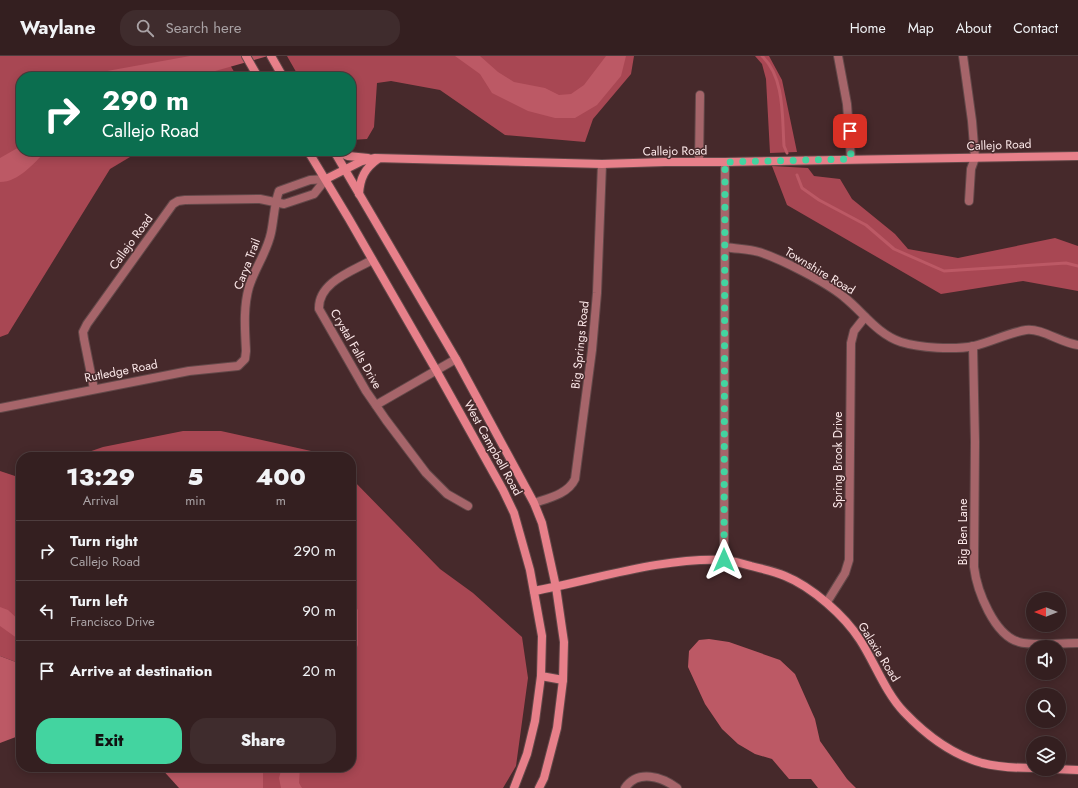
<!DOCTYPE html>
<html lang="en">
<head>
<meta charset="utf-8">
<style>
  :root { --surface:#341f20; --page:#3f2c2d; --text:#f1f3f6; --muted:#a9a2a5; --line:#4e3d3e; --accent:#43d4a0 }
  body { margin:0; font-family:Jost,sans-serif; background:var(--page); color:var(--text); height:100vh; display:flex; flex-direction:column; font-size:15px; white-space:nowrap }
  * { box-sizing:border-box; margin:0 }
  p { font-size:13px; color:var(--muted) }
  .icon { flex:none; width:22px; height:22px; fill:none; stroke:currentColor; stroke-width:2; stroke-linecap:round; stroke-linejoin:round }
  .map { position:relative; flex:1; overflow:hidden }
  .sheet { position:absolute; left:16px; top:396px; width:340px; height:320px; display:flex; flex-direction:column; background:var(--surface); border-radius:16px; box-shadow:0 2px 10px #0003,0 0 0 1px var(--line) }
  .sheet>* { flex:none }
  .hud { position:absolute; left:16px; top:16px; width:340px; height:84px; border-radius:16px; box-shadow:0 2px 10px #0003,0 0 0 1px var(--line); background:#0b6e4f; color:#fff; overflow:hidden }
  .needle { width:26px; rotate:270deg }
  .buttons { position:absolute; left:1026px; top:536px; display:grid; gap:8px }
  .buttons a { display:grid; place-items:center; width:40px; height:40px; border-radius:50%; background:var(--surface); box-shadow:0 2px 10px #0003,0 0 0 1px var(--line); font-size:20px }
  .pin { position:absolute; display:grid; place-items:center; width:34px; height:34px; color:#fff; margin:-17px; border-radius:8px; box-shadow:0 2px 6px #0006 }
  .me { position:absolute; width:44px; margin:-22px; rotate:0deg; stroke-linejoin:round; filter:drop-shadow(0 0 3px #0008) }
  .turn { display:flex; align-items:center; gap:14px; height:84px; padding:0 20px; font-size:18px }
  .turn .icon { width:52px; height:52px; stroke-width:2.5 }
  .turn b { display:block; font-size:28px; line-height:34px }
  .eta { display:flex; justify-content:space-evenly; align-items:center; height:68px; text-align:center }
  .eta b { font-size:24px; font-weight:800; line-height:28px }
  .button { display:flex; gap:8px; margin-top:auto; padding:8px 20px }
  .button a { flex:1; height:46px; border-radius:16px; background:var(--accent); color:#111; font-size:16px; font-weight:800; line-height:46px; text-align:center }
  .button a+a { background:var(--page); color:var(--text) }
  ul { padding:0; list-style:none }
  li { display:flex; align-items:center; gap:12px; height:60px; padding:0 20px; border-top:1px solid var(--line) }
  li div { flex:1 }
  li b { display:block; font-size:15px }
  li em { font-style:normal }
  header { display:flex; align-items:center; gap:24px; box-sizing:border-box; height:56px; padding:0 20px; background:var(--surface); border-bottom:1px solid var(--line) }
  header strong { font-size:19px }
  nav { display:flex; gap:22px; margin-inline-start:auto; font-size:14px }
  .search { width:280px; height:36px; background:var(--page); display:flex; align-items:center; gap:10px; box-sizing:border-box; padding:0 14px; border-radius:16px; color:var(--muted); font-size:15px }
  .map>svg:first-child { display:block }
  .forest { fill:#a84753 }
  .water { fill:#bc5965 }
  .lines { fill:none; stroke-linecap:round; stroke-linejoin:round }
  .stream { stroke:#bc5965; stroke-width:3 }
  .street-casing { stroke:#634849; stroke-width:10 }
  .secondary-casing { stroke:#634849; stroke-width:10 }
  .street { stroke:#a6656a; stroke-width:8 }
  .secondary { stroke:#e7808a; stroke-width:8 }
  .route { stroke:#43d4a0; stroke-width:7; stroke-dasharray:0 12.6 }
  .labels { text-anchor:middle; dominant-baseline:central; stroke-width:3; stroke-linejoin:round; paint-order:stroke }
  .street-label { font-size:12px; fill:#fce8e9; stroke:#46292b }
</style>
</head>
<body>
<header>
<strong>Waylane</strong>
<div class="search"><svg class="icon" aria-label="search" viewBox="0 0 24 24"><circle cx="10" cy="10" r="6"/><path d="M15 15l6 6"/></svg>Search here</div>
<nav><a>Home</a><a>Map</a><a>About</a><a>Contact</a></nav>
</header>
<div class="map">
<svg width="1078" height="732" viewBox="0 0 1078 732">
  <rect width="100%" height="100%" fill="#46292b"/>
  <!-- forest -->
  <g class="forest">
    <polygon points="0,0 225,0 237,21 21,21 21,95 140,95 110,113 8,278 0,281"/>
    <polygon points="287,0 634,0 631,18 593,63 585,86 505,79 440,34 391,25 377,27 374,71 367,83 351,84 351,21 299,21"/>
    <polygon points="755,0 769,0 782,24 797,96 770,97 766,23 762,8"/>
    <polygon points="772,110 808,112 814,120 840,123 852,143 895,178 908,193 958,202 1055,182 1078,190 1078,235 1023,225 941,238 787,149"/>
    <polygon points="183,375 221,375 329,399 330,401 74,401 103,391"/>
    <polygon points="0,415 15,420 21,418 21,608 0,600"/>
    <polygon points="351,422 440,513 473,537 522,581 528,622 516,710 503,732 263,732 263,711 351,711"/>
  </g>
  <!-- water -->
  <g class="water">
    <polygon points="190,0 268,0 194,21 74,21"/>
    <polygon points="455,0 480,0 498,16 514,26 545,32 559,39 571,38 584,29 606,0 626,0 621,20 597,49 575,62 555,62 528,55 492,37 480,18"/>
    <path d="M21,90V95H46C34,107 19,126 0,126V102Z"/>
    <polygon points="351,545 358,554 358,589 351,603"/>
    <polygon points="0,551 8,554 21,566 21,585 0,570"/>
    <polygon points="709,583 729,586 780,604 795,618 815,663 820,685 847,723 856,732 818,732 811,723 789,723 772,703 755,698 738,688 722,673 705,648 688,611 689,595 699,584"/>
    <polygon points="0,600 21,608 21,679 0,687"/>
    <polygon points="160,711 263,711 263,732 179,732"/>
    <polygon points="282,711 300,711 299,727 302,732 281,732 279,722"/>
  </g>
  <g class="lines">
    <!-- stream -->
    <g class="stream">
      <path d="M762,0C785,22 782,61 784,90L787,97"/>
      <polyline points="797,119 802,132 819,144 866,169 894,193 944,215 1066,207 1078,210"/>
    </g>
    <!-- street casing -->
    <g class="street-casing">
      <g id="street">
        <polyline points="838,0 847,48 851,103"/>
        <polyline points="963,0 972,65 975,102 971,113 969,145"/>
        <polyline points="699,106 700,39"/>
        <path d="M726,191C736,193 748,193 759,196C781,203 826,226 844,241C863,256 877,278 901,286C920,292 954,294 974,290C991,286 1008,277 1026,274C1042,272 1061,287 1078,289"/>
        <path d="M372,204C353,215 318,226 319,253L366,335L386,364L426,417L447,438L468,450"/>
        <path d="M973,290L975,386L974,511C977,535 994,579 1019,586C1031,590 1064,587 1078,587"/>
        <polyline points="94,333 84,283 83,276 87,268 173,148 178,145 185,144 260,143 284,148 314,138 326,123"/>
        <polyline points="376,349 456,303"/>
        <path d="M0,352L189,315L238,310L245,303L246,295C245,274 243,252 249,231C255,212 267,196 271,177C274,163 274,149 279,135L310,124L326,123"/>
        <path d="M534,447C549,442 568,438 575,423L592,294L597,237L602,108"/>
        <polyline points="724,504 725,106"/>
        <polyline points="827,546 845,517 849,504 851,287 854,275 865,261"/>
        <path d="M625,732C638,713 662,721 677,732"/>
      </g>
    </g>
    <!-- secondary casing -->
    <g class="secondary-casing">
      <g id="secondary">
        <polyline points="246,0 258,21"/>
        <polyline points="271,0 283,21"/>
        <polyline points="308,95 349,163 436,314 503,434 514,457 530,514 542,580 541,620 535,665 527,698 514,732"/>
        <polyline points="334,95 456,303 534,447 542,467 556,531 564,586 563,624 557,672 544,722 539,732"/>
        <polyline points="336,95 348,100 368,102"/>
        <polyline points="326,123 362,105 375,102 602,108 665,106 725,106 1078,100"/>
        <path d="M359,138C360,122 365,112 378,103"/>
        <path d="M534,535C594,524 662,501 724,504C733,505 742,507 751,510C762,513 774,515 785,520C812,531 845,560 860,584C875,607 885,636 904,656C925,678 953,699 982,707C998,711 1016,712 1033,712"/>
        <polyline points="541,620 563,624"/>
        <polyline points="1054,713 1078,714"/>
      </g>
    </g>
    <!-- street -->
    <use href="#street" class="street"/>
    <!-- secondary -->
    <use href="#secondary" class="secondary"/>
  </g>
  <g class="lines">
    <!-- route -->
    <polyline class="route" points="724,504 725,106 851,103 850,75"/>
  </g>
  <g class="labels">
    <!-- street labels -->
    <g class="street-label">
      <text transform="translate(999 89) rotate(-2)">Callejo Road</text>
      <text transform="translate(675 95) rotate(-1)">Callejo Road</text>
      <text transform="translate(131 186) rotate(-54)">Callejo Road</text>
      <text transform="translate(247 208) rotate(-69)">Carya Trail</text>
      <text transform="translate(820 215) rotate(31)">Townshire Road</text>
      <text transform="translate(580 289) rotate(-84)">Big Springs Road</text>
      <text transform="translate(356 293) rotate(60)">Crystal Falls Drive</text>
      <text transform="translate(121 315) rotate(-11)">Rutledge Road</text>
      <text transform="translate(493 392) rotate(61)">West Campbell Road</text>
      <text transform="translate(838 404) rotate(-90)">Spring Brook Drive</text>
      <text transform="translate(963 476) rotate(-90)">Big Ben Lane</text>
      <text transform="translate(879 596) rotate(58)">Galaxie Road</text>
    </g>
  </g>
</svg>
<div class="buttons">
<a><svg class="needle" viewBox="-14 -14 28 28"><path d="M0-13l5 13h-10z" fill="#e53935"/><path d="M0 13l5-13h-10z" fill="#a9a2a5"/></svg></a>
<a><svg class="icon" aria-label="sound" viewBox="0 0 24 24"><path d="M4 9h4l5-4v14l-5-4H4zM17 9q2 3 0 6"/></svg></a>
<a><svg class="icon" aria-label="search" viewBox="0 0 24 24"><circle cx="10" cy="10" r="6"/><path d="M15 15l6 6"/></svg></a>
<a><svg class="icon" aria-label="layers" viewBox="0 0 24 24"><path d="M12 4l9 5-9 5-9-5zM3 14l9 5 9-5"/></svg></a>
</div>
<div class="pin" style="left:850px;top:75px;background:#d93025"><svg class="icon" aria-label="arrive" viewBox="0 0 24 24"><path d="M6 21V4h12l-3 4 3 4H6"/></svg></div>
<svg class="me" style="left:724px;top:504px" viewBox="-20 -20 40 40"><path d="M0-17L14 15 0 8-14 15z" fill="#43d4a0" stroke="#fff" stroke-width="4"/></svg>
<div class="hud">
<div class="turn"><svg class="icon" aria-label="right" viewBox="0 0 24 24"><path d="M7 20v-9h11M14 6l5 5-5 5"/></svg><div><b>290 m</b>Callejo Road</div></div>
</div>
<section class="sheet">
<div class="eta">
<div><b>13:29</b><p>Arrival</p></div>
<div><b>5</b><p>min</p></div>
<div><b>400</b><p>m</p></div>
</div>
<ul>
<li><svg class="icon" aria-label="right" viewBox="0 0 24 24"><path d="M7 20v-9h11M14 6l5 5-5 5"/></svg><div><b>Turn right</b><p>Callejo Road</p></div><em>290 m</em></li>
<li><svg class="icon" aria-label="left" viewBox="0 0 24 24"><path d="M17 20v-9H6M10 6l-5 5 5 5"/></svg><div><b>Turn left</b><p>Francisco Drive</p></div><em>90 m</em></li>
<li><svg class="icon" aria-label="arrive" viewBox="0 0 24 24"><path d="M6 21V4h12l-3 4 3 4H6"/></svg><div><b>Arrive at destination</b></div><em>20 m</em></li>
</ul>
<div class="button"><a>Exit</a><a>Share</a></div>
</section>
</div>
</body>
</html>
